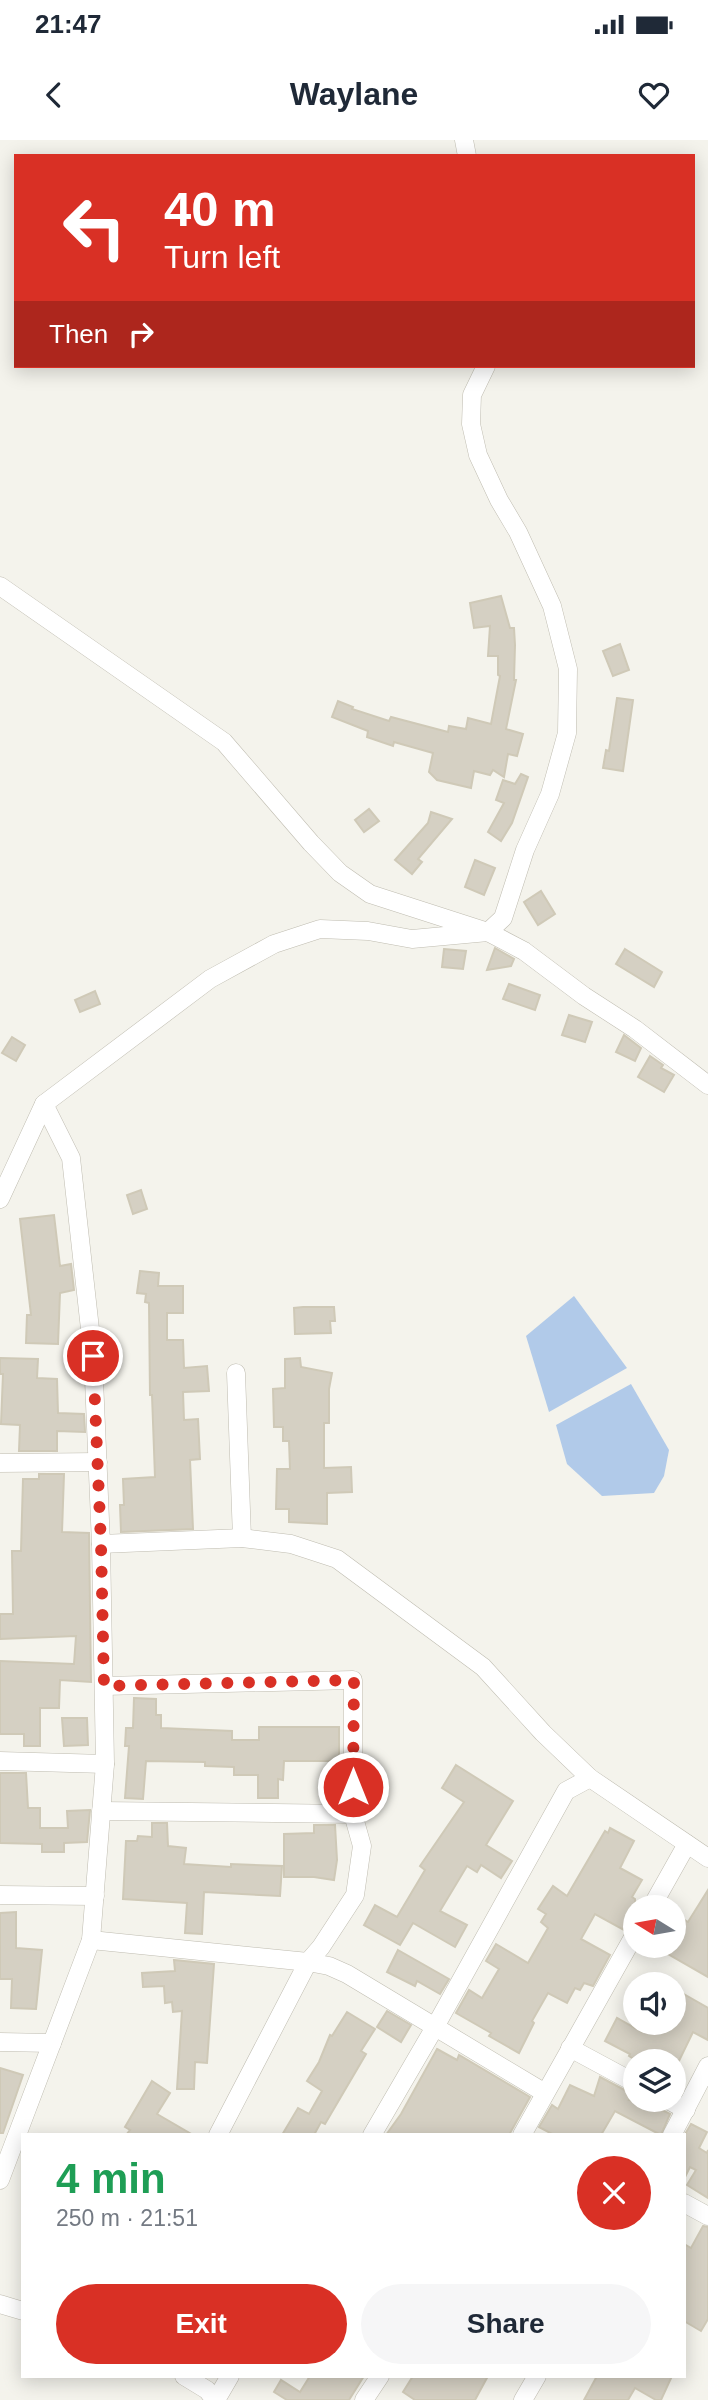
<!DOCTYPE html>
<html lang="en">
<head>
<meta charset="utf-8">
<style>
  :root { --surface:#fff; --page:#f6f6f7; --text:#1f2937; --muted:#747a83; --accent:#d93025 }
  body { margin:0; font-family:Helvetica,sans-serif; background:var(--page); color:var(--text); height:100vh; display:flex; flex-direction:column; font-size:26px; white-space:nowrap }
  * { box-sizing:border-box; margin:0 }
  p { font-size:23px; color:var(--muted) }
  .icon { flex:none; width:38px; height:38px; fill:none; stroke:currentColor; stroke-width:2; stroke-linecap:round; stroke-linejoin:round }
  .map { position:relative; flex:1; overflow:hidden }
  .drawer { position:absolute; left:21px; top:1993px; width:665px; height:245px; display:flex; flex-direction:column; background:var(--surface); border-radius:0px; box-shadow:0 4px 18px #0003 }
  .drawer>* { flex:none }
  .banner { position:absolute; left:14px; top:14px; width:681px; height:214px; border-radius:0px; box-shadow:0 4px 18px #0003; background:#d93025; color:#fff; overflow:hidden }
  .needle { width:46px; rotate:281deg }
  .controls { position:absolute; left:623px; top:1755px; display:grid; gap:14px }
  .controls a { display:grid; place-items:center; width:63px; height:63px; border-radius:50%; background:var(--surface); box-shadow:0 4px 18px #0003; font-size:35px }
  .pin { position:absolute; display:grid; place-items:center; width:60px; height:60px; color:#fff; margin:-30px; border:4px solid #fff; border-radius:50%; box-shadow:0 2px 7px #0007 }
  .me { position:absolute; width:77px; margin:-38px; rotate:0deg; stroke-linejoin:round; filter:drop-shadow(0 0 5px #0008) }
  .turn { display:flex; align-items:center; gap:24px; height:147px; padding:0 35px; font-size:32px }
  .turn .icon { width:91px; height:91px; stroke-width:2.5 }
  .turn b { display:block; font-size:49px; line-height:60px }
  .then { display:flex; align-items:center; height:66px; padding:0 35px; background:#0003; gap:14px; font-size:26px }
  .round { display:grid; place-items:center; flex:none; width:74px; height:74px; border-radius:37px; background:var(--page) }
  .head { display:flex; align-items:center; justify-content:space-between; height:119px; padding:0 35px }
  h1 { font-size:42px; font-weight:600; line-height:52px; color:#1e9e55 }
  .action { display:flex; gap:14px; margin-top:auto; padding:14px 35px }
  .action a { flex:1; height:80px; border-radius:42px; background:var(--accent); color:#fff; font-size:28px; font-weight:600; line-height:80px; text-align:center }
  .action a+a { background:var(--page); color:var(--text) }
  .status { display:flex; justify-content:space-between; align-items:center; height:49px; padding:0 35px; background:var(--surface); direction:ltr }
  .status svg { height:19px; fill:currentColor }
  header { display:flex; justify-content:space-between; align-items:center; height:91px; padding:0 35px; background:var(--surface); font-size:32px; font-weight:600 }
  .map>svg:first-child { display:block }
  .water { fill:#b1cae9 }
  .building { fill:#d5d0c3; stroke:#cfc9b7; stroke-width:2 }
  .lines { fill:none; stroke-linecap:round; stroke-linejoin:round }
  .street-casing { stroke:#bfbcb0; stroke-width:19 }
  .street { stroke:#fff; stroke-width:18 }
  .route { stroke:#d93025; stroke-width:12; stroke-dasharray:0 21.6 }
</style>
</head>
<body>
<div class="status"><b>21:47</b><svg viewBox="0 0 49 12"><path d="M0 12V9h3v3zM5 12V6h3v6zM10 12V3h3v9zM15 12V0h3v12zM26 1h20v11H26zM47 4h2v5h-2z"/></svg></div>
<header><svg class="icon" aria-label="back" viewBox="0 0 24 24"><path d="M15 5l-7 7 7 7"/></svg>Waylane<svg class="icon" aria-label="heart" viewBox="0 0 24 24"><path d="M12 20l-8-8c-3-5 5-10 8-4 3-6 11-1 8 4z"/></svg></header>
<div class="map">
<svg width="708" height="2260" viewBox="0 0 708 2260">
  <rect width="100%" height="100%" fill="#f4f3ec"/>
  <!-- water -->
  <g class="water">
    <polygon points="574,1156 627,1228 549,1272 526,1196"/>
    <polygon points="631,1244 669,1310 664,1336 654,1353 602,1356 567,1324 556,1285"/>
  </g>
  <!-- building -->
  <g class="building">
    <polygon points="501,456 510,488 514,488 515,505 514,540 516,540 506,589 523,594 517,616 508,614 504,637 493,630 490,635 474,631 471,648 437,640 429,632 433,613 394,602 393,606 367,597 368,591 332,577 338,561 353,567 352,569 389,581 391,577 448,592 449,586 466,589 468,578 491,584 500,536 498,535 498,516 488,516 490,486 474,488 470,463"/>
    <polygon points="620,504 629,530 613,536 603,511"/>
    <polygon points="617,558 633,560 623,631 603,628 606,610 609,611"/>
    <polygon points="521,634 528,637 512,683 501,701 488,692 504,663 496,660 503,640 515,644"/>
    <polygon points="369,669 379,681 364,692 355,680"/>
    <polygon points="431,672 452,679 418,719 422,722 412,734 395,720 428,683"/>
    <polygon points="475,720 495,728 484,755 465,747"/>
    <polygon points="541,751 555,774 538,785 524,762"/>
    <polygon points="495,808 514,819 511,826 487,830"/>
    <polygon points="444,809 466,811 463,829 442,827"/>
    <polygon points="625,809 662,832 654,847 616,824"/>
    <polygon points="509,844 540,855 535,870 503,859"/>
    <polygon points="95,851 100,864 80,872 75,860"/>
    <polygon points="569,875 592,882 585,902 562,895"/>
    <polygon points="624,895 641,908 635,921 616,912"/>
    <polygon points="12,897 25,905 16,921 2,913"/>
    <polygon points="650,916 663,925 661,928 674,935 664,952 638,937"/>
    <polygon points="141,1050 147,1069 133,1074 127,1055"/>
    <polygon points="54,1075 60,1126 71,1124 74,1150 60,1153 58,1204 26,1203 27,1175 31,1175 20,1079"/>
    <polygon points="140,1131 159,1133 158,1146 183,1146 183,1173 167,1173 167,1200 183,1200 184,1228 207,1226 209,1251 183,1252 184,1280 198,1279 200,1319 190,1320 193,1389 121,1392 120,1365 124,1365 123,1339 155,1337 152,1255 150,1255 149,1163 145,1162 146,1154 137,1153"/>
    <polygon points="303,1167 334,1167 335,1181 330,1181 331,1193 295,1194 294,1168"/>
    <polygon points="0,1218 38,1219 37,1238 57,1239 58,1273 84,1274 85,1292 57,1291 57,1311 19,1311 20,1285 1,1284 3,1234 0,1234"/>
    <polygon points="300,1218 301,1227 332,1233 329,1249 329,1283 324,1283 324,1328 351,1327 352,1352 327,1353 327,1384 289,1382 289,1369 276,1369 277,1329 290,1329 289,1301 283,1301 283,1287 274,1287 273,1249 285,1248 285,1219"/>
    <polygon points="39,1334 64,1334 62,1392 89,1393 91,1542 60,1540 59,1568 40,1568 40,1606 24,1606 24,1594 0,1594 0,1521 74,1524 76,1496 0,1499 0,1474 13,1474 12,1411 21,1411 23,1339 39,1339"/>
    <polygon points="134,1558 156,1559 156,1575 161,1575 161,1588 232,1591 232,1600 259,1600 259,1587 339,1587 339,1621 284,1621 283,1640 278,1639 278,1658 258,1658 258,1635 234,1635 234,1627 205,1626 205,1622 146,1621 143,1659 125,1658 129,1606 125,1606 126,1588 133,1588"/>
    <polygon points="62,1578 87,1578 88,1605 64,1606"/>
    <polygon points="456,1625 513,1661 486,1705 512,1721 501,1738 481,1725 477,1732 467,1726 440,1771 467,1785 455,1807 413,1783 400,1805 364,1785 375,1765 397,1777 425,1730 420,1726 464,1662 442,1648"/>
    <polygon points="0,1633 26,1633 28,1668 40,1668 40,1688 68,1688 67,1671 90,1670 87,1702 64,1703 64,1712 42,1712 42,1704 0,1703"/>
    <polygon points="152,1683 167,1683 168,1706 186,1708 184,1724 231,1727 231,1724 282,1726 280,1756 204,1752 202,1794 185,1793 187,1763 123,1759 126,1701 137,1701 138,1696 152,1697"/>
    <polygon points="314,1685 335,1685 337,1720 334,1740 314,1737 284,1737 284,1694 314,1693"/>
    <polygon points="610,1688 634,1701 620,1728 642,1740 632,1757 635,1759 635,1779 624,1790 595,1774 581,1799 610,1815 593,1846 584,1843 580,1850 575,1848 567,1863 548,1853 532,1881 534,1883 519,1913 489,1896 491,1893 456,1873 469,1850 482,1858 499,1829 486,1821 496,1804 528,1823 548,1788 541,1782 546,1774 538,1769 553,1746 567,1756 605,1691 608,1693"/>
    <polygon points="708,1750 708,1837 654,1806 674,1806 674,1785 679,1788 683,1779 688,1782"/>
    <polygon points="16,1772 16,1808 42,1810 36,1869 11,1868 12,1839 0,1839 0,1773"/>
    <polygon points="398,1810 449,1839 440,1854 417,1841 415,1846 387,1832"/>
    <polygon points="174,1820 214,1824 207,1923 195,1922 194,1949 177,1949 182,1871 173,1872 172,1862 165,1863 164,1846 143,1847 142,1833 175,1831"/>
    <polygon points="682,1853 708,1868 708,1900 693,1892 677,1925 674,1922 638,1922 629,1916 630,1914 605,1901 617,1878 642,1892 646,1883 674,1883 674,1868"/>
    <polygon points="387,1871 411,1885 401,1902 377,1887"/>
    <polygon points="347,1872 375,1889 361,1911 366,1914 325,1984 321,1982 314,1995 282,1995 298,1968 309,1974 322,1951 307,1941 319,1922 330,1895 332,1896"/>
    <polygon points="437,1909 457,1920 459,1915 530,1957 509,1995 386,1995 401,1974"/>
    <polygon points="0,1928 23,1935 3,1993 0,1993"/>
    <polygon points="600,1937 632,1954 629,1960 653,1960 662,1970 670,1974 661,1995 615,1971 601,1995 554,1995 539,1987 552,1965 558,1969 570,1945 594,1956"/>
    <polygon points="152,1941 170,1953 157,1974 193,1995 126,1995 130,1990 125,1987"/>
    <polygon points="691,1984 707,1992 699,2008 707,2013 708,2010 708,2058 687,2045 696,2030 690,2027 684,2039 684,1996"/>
    <polygon points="703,2086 708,2087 708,2179 701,2191 684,2181 684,2104 691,2108"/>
    <polygon points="310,2236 364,2236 349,2260 287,2260 274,2252 281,2240 300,2252"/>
    <polygon points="413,2236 488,2236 475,2260 415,2260 403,2252"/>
    <polygon points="597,2236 672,2236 661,2260 656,2260 635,2248 628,2260 584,2260"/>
  </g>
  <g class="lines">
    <!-- street casing -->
    <g class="street-casing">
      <g id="street">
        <polyline points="464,0 467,16"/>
        <polyline points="0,446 224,602 311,703 340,733 370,754 488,792 524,811 584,856 635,889 708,945"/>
        <polyline points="0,1059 44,964"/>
        <polyline points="236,1233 242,1398"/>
        <polyline points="0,1323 98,1322"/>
        <polyline points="101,1404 242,1398 291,1404 337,1419 483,1527 543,1593 590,1638 708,1718"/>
        <polyline points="104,1546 353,1540 353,1674"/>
        <polyline points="0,1621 105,1624"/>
        <polyline points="101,1671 353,1674 362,1706 355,1755 321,1807 308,1822 218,1995"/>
        <polyline points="0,1755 95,1756"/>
        <polyline points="651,1768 687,1704"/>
        <polyline points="91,1800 308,1822 329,1826 347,1834 545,1953"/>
        <polyline points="0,1902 52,1903"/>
        <polyline points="570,1908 635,1943"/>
        <polyline points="668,1960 686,1970"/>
        <polyline points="372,1995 435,1887 566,1651 590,1638"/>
        <polyline points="522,1995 635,1794"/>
        <polyline points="672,1995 708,1926"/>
        <polyline points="0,2040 91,1800 105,1624 101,1404 93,1216 71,1018 44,964 210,839 274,804 320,789 368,791 412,799 488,792 503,778 525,710 550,654 567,593 568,529 552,466 518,392 499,360 478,315 471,284 472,255 486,226"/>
        <polyline points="684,2063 708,2076"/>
        <polyline points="0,2164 23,2171"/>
        <polyline points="184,2236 207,2250 215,2260"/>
        <polyline points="216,2260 230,2236"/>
        <polyline points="364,2260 380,2236"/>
        <polyline points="523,2260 537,2236"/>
      </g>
    </g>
    <!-- street -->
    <use href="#street" class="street"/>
  </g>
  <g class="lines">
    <!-- route -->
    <polyline class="route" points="93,1216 101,1404 104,1546 354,1540 353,1647"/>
  </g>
</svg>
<div class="controls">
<a><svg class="needle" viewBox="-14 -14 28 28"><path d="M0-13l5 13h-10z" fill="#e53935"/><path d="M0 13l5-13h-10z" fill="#747a83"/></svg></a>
<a><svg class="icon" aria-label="sound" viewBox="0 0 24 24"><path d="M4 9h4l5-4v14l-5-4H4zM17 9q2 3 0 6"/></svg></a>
<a><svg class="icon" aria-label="layers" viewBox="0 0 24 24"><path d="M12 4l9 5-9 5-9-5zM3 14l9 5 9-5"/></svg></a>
</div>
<div class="pin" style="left:93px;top:1216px;background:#d93025"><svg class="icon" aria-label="arrive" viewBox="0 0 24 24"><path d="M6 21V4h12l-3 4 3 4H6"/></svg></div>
<svg class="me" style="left:353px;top:1647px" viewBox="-20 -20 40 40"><circle r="17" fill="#d93025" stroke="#fff" stroke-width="3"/><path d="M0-11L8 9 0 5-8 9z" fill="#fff"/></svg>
<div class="banner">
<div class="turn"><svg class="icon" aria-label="left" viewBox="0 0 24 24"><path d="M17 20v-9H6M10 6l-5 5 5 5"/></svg><div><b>40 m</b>Turn left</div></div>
<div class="then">Then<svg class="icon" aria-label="right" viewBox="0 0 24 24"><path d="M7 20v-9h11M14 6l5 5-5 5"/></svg></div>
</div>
<section class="drawer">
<div class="head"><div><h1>4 min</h1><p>250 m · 21:51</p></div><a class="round" style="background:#d93025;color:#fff"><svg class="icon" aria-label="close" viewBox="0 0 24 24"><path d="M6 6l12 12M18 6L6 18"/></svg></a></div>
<div class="action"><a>Exit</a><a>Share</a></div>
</section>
</div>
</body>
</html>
